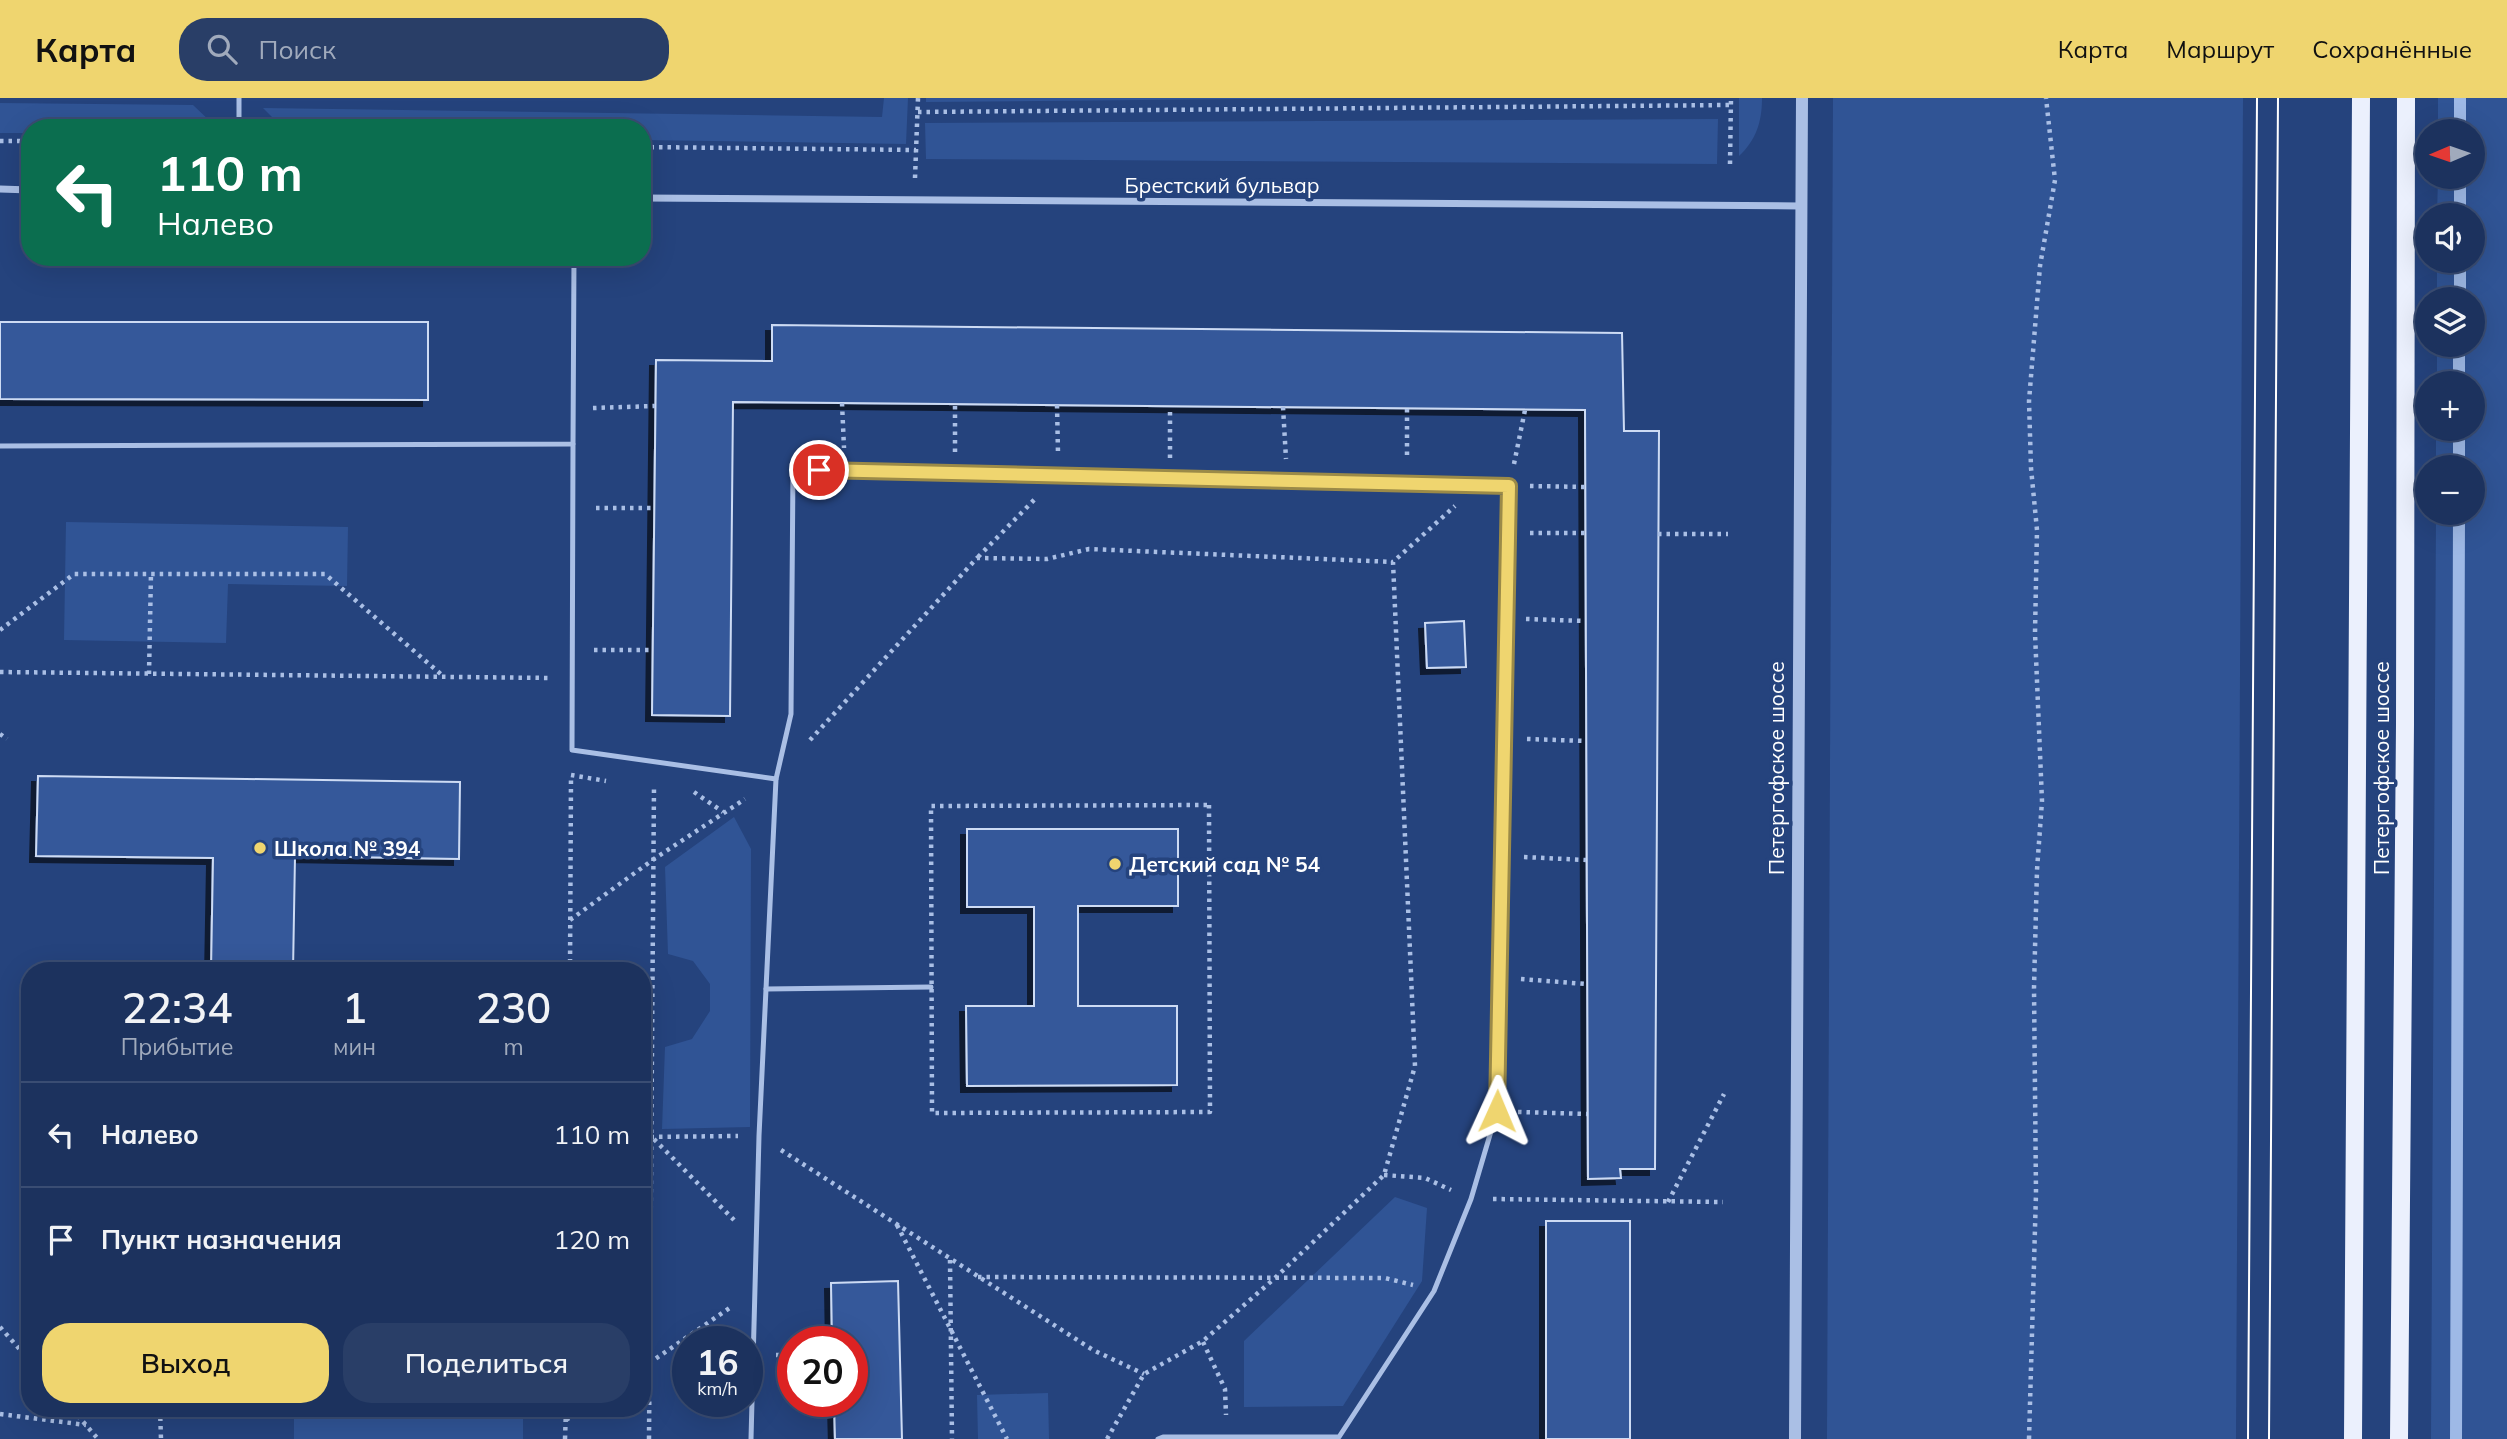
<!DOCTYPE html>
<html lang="ru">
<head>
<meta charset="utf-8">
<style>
  :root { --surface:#1c325e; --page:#293e67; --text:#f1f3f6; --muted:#a0aabc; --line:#3a4d73; --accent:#efd56f }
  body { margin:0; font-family:Mulish,sans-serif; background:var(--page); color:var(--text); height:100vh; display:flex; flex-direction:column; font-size:26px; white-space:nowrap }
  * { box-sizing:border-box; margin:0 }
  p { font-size:23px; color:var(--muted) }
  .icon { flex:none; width:38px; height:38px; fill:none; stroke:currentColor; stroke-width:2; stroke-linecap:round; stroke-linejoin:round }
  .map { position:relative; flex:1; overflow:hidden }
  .drawer { position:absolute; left:21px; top:864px; width:630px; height:455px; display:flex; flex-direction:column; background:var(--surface); border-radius:28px; box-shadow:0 7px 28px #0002,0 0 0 2px var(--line) }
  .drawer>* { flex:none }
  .hud { position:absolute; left:21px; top:21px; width:630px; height:147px; border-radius:28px; box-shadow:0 7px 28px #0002,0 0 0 2px var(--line); background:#0b6e4f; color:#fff; overflow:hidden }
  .needle { width:46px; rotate:268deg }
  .fabs { position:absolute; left:2415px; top:21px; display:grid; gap:14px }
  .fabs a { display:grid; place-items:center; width:70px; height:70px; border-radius:50%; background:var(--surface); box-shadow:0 7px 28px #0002,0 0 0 2px var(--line); font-size:35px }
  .speed { position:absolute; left:672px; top:1228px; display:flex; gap:14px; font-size:35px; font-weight:700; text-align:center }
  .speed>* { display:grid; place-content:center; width:91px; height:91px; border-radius:50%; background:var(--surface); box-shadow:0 7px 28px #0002,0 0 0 2px var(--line); line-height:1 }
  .speed small { font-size:18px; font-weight:400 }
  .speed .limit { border:10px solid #d22; background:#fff; color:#111 }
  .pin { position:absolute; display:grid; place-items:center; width:60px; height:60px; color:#fff; margin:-30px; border:4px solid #fff; border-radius:50%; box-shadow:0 2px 7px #0007 }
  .me { position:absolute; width:77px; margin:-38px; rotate:1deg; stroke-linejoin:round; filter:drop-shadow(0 0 5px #0008) }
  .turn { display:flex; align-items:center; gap:24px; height:147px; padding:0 21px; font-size:32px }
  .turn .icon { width:91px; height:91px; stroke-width:2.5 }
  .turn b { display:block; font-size:49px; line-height:60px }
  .eta { display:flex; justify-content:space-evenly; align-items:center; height:119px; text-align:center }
  .eta b { font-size:42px; font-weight:600; line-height:49px }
  .primary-button { display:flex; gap:14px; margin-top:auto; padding:14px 21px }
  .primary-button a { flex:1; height:80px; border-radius:28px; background:var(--accent); color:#111; font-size:28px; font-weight:600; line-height:80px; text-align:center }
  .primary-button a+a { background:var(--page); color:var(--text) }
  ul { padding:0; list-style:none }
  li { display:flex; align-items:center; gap:21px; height:105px; padding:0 21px; border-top:2px solid var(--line) }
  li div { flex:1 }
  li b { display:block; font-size:26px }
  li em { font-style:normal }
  header { display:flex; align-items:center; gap:42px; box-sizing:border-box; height:98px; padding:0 35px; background:var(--accent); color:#111 }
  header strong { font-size:33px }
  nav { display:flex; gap:38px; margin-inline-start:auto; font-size:24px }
  .search { width:490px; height:63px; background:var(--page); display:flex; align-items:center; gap:18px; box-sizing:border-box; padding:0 24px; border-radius:28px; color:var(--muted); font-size:26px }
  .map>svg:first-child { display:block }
  .green { fill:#305495 }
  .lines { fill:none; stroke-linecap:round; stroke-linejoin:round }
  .stream { stroke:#9eb9e6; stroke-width:12 }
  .building { fill:#35599a; stroke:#cddbf4; stroke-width:2; filter:url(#shadow) }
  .path { stroke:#aabfe5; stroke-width:4.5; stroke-dasharray:3.5 5; stroke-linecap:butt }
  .service { stroke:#aabfe5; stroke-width:5 }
  .minor { stroke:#aabfe5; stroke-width:7 }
  .tertiary { stroke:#aabfe5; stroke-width:12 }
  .primary { stroke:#ebf0fd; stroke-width:18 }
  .tram { stroke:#fff; stroke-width:2 }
  .route-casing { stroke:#9b8a48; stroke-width:18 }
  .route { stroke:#efd56f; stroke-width:12 }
  .poi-dot { fill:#efd56f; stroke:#25437d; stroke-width:2.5 }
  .labels { text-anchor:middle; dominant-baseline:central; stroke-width:7; stroke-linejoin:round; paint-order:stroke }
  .street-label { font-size:21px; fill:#fff; stroke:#25437d }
  .poi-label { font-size:21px; font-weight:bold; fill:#fff; stroke:#25437d; text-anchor:start }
</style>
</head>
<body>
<header>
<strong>Карта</strong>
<div class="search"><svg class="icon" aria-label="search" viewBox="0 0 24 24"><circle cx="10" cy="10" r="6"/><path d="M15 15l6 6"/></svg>Поиск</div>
<nav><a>Карта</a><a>Маршрут</a><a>Сохранённые</a></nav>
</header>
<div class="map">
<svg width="2507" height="1341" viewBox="0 0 2507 1341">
  <defs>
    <filter id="shadow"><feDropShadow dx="-6" dy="6" stdDeviation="0" flood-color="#0009"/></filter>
  </defs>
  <rect width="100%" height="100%" fill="#25437d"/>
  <!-- green -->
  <g class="green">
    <polygon points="884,0 908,0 906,46 642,42 642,30 283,30 263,10 882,19"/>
    <polygon points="926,0 1357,0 926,4"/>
    <path d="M1739,0H1762C1762,24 1756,42 1739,58Z"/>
    <polygon points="1833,0 2243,0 2236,1341 1827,1341"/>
    <polygon points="2438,0 2507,0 2507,1341 2431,1341 2436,415 2473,415 2473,369 2436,369 2436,331 2473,331 2473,285 2437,285 2437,247 2473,247 2473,201 2437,201 2437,163 2473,163 2473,117 2437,117 2438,79 2473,79 2473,33 2438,33"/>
    <polygon points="0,5 193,7 213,26 213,30 30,30 30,35 0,35"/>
    <polygon points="1718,21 1717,66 926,61 925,25"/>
    <polygon points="66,424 348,429 347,488 228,486 226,545 64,542"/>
    <polygon points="734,719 751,751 750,1029 662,1031 665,949 692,941 710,913 710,886 693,863 668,856 665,769"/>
    <polygon points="1395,1099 1427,1110 1422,1183 1343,1308 1244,1309 1244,1243"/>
    <polygon points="1048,1295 1049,1341 978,1341 977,1297"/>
    <rect x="294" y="1311" width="229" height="30"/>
  </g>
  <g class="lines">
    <!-- stream -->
    <g class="stream">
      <polyline points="2460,33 2460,0"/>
      <polyline points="2460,117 2460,79"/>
      <polyline points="2460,201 2460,163"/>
      <polyline points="2459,285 2459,247"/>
      <polyline points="2459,369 2459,331"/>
      <polyline points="2456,1341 2459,415"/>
    </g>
  </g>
  <!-- building -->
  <g class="building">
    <polygon points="0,224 428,224 428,302 0,301"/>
    <polygon points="772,227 1622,235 1624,333 1659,333 1655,1071 1620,1071 1621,1080 1588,1081 1585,312 733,304 730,618 652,617 656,262 772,263"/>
    <polygon points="1464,523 1466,569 1427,570 1425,525"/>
    <polygon points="38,678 460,684 459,761 295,758 293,873 211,873 213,760 36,758"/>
    <polygon points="967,731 1178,731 1178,808 1078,808 1078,908 1177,908 1177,987 967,988 966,908 1034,908 1034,809 967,809"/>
    <rect x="1546" y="1123" width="84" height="218"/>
    <polygon points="898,1183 902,1341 835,1341 834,1304 852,1304 852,1244 832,1244 831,1185"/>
  </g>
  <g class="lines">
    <!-- path -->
    <g class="path">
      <polyline points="918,14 1731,7"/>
      <polyline points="0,43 30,43"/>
      <polyline points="642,49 916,52"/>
      <polyline points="1730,66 1731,0"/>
      <polyline points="915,80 918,0"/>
      <polyline points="842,305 844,350"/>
      <polyline points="1057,307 1058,355"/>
      <polyline points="1283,309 1286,361"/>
      <polyline points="593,310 655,308"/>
      <polyline points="1407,311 1407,362"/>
      <polyline points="955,354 955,306"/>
      <polyline points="1170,360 1170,309"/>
      <polyline points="1514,366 1525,312"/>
      <polyline points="1530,388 1586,389"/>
      <polyline points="596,410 654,410"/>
      <polyline points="1530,435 1585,435"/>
      <polyline points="1658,436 1728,436"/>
      <polyline points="978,459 1036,400"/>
      <polyline points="1526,521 1585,523"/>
      <polyline points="0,532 74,476 325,476 443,578"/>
      <polyline points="594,552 653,552"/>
      <polyline points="0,574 552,580"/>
      <polyline points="149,576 151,475"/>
      <polyline points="0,636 7,641"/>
      <polyline points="1527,641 1586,643"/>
      <polyline points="810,642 977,460 1047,461 1089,451 1393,464"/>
      <polyline points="571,677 606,683"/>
      <polyline points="694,694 723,714"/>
      <polygon points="1209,707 1210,1014 932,1015 931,708"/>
      <polyline points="1524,759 1586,762"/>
      <polyline points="570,822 654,761 745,701"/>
      <polyline points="570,873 571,679"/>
      <polyline points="1521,881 1586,886"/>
      <polyline points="1518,1014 1587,1016"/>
      <polyline points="642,1029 734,1122"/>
      <polyline points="642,1039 738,1038"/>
      <polyline points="781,1052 1093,1252 1144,1276"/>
      <polyline points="1384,1077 1425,1080 1451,1092"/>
      <polyline points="1493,1101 1723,1104"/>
      <polyline points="1668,1104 1724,996"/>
      <polyline points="897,1127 1007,1341"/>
      <polyline points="950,1162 952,1341"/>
      <polyline points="978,1179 1385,1180 1413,1187"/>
      <polyline points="0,1229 30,1263"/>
      <polyline points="1203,1244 1225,1291 1226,1317"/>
      <polyline points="776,1257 793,1257"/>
      <polyline points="642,1270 731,1209"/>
      <polyline points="72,1311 98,1341"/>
      <polyline points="160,1311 161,1341"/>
      <polyline points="0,1316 86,1327"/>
      <polyline points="566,1322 583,1311"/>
      <polyline points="565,1341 566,1311"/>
      <polyline points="649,1341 654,688"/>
      <polyline points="1107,1341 1144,1276 1203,1243 1275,1180 1384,1077 1415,968 1393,464 1455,408"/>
      <polyline points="2029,1341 2036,1095 2034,890 2037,772 2042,703 2035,535 2037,432 2031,370 2029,303 2040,168 2055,82 2046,0"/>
    </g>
    <!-- service -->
    <g class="service">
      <polyline points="239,0 239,30"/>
      <polyline points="573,346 572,652 776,681 759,1038 751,1341"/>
      <polyline points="0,348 573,346 574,159"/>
      <polyline points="776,681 791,616 793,371 1509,388 1497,1013 1471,1101 1434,1193 1339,1339 1163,1339 1158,1341"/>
      <polyline points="766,891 931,889"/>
    </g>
    <!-- minor -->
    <g class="minor">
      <polyline points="0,91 30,92"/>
      <polyline points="642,100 1801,108"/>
    </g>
    <!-- tertiary -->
    <polyline class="tertiary" points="1795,1341 1802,0"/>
    <!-- primary -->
    <g class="primary">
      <polyline points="2353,1341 2361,0"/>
      <polyline points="2399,1341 2405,626 2406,0"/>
    </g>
    <!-- tram -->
    <g class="tram">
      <polyline points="2248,1341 2257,0"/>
      <polyline points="2269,1341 2278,0"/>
    </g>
  </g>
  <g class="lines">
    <!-- route casing -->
    <g class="route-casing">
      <polyline id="route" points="819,372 1509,388 1497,1013"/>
    </g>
    <!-- route -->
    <use href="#route" class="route"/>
  </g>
  <!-- markers -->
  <g class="poi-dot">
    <circle cx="260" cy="750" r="7"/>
    <circle cx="1115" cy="766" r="7"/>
  </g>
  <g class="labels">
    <!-- street labels -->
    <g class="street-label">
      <text x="1222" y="87">Брестский бульвар</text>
      <text transform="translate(1776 670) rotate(-90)">Петергофское шоссе</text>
      <text transform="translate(2381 670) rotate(-90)">Петергофское шоссе</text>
    </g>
    <!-- poi labels -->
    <g class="poi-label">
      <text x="274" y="750">Школа № 394</text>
      <text x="1129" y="766">Детский сад № 54</text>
    </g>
  </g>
</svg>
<div class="fabs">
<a><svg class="needle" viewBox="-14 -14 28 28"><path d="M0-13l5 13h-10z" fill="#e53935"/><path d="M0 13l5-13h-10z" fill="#a0aabc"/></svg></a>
<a><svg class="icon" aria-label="sound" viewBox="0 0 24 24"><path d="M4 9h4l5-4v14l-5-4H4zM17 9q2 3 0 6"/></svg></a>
<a><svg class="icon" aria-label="layers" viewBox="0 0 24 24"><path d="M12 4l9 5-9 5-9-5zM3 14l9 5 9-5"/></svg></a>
<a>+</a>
<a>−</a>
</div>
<div class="speed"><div>16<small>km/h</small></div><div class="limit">20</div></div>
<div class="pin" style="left:819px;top:372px;background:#d93025"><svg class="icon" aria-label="arrive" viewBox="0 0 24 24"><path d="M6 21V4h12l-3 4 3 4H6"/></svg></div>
<svg class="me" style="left:1497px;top:1013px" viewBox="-20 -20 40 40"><path d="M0-17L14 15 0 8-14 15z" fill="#efd56f" stroke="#fff" stroke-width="4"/></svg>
<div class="hud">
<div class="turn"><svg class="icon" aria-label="left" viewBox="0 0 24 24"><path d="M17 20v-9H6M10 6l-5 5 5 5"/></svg><div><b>110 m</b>Налево</div></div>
</div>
<section class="drawer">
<div class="eta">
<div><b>22:34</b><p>Прибытие</p></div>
<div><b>1</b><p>мин</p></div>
<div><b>230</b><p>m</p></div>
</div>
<ul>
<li><svg class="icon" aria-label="left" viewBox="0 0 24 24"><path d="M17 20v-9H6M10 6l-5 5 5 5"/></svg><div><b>Налево</b></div><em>110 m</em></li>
<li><svg class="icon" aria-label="arrive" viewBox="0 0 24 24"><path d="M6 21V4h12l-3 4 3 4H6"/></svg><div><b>Пункт назначения</b></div><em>120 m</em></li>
</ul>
<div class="primary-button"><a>Выход</a><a>Поделиться</a></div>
</section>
</div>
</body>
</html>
